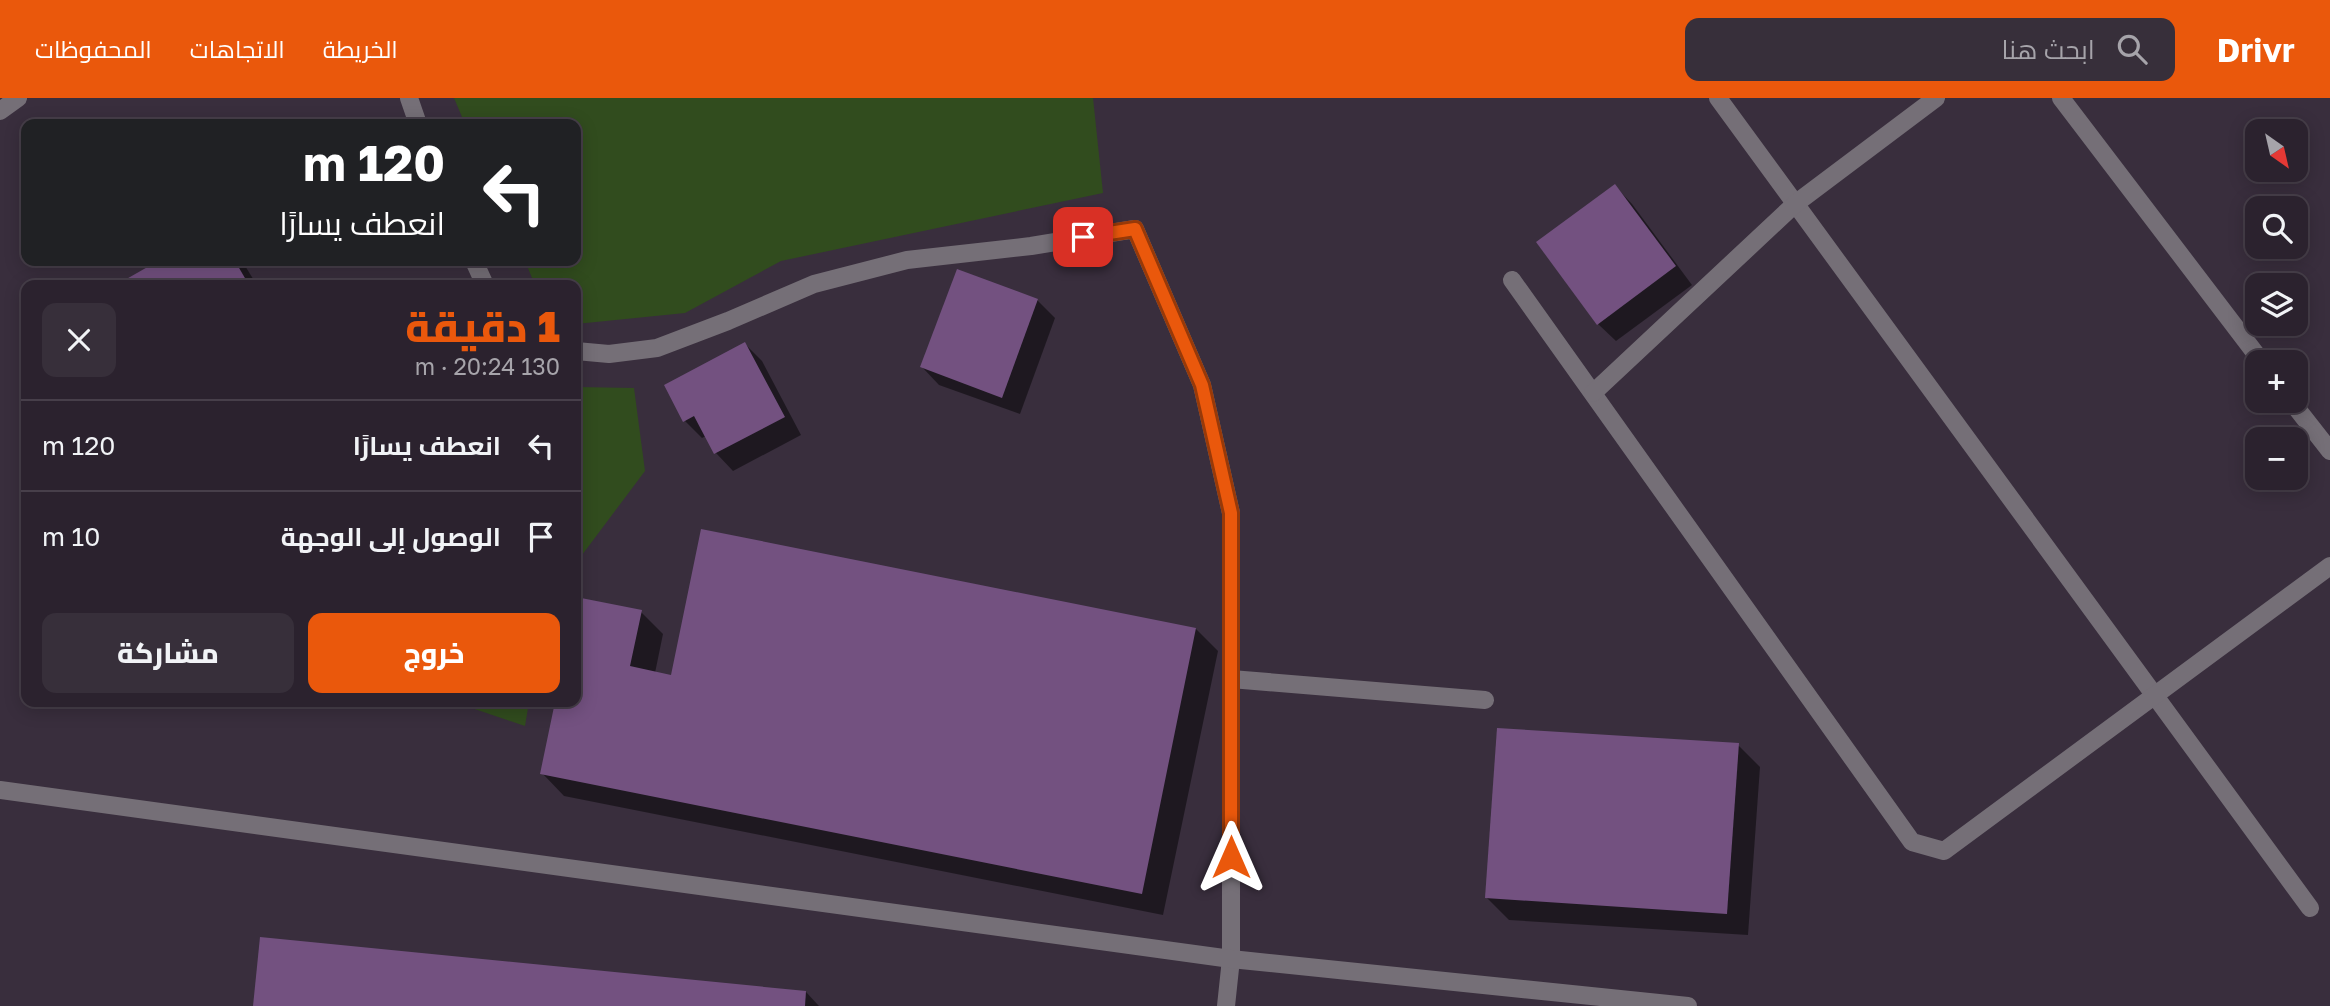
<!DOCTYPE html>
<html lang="ar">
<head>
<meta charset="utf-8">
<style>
  :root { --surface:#2b222e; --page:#372f3a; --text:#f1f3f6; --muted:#a6a4aa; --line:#473f4a; --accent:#ea580c }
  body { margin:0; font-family:"Golos Text",Cairo,sans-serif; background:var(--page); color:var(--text); direction:rtl; height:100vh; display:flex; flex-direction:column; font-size:26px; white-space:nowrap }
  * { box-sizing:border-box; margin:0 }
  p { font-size:23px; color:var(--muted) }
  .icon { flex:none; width:38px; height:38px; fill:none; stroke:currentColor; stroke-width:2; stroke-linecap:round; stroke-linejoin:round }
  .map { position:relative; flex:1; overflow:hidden; direction:ltr }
  .panel { position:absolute; left:21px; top:182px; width:560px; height:427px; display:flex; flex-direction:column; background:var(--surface); border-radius:14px; box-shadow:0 4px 18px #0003,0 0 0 2px var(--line); direction:rtl }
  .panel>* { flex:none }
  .hud { position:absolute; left:21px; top:21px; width:560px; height:147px; border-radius:14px; box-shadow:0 4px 18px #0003,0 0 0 2px var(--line); direction:rtl; background:#202124; color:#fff; overflow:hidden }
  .needle { width:46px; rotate:146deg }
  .fabs { position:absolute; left:2245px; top:21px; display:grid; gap:14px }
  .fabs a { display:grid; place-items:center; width:63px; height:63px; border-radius:14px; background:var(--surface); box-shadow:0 4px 18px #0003,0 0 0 2px var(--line); font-size:35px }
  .pin { position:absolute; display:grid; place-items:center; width:60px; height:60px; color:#fff; margin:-30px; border-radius:14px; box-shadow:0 4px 10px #0006 }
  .me { position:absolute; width:77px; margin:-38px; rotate:0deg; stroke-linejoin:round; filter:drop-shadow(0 0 5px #0008) }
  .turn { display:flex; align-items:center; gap:24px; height:147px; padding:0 21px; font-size:32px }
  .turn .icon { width:91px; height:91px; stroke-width:2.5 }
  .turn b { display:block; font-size:49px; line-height:60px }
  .round { display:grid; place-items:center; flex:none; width:74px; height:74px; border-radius:14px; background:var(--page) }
  .headline { display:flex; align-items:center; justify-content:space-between; height:119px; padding:0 21px }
  h1 { font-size:42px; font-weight:800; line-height:52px; color:var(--accent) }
  .cta { display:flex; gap:14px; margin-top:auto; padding:14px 21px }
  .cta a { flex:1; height:80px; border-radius:14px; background:var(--accent); color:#fff; font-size:28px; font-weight:800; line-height:80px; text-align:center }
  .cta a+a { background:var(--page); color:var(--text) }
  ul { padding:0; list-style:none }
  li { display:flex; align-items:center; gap:21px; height:91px; padding:0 21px; border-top:2px solid var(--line) }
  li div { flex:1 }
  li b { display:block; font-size:26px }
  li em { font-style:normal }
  header { display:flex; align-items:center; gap:42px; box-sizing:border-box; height:98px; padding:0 35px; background:var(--accent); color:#fff }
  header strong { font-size:33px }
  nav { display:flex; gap:38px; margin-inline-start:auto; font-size:24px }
  .search { width:490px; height:63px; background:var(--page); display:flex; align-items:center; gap:18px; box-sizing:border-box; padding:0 24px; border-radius:14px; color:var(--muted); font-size:26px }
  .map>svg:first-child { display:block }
  .green { fill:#314c1e }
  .shadow { fill:#0007 }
  .building { fill:#735180 }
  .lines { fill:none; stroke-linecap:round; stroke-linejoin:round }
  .minor { stroke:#756f77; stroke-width:18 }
  .route-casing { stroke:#983908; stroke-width:18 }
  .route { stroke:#ea580c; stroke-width:12 }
</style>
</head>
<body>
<header>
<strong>Drivr</strong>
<div class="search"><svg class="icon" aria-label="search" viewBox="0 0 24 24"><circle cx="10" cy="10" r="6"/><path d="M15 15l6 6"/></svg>ابحث هنا</div>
<nav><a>الخريطة</a><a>الاتجاهات</a><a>المحفوظات</a></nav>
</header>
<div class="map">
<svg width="2330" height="908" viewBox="0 0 2330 908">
  <rect width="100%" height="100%" fill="#392e3d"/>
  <!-- green -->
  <g class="green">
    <polygon points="454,0 1093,0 1103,95 781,163 685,215 576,226 576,187 535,187 525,163 576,163 576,26 465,26"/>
    <polygon points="576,289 634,290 645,373 576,465"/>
    <polygon points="454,604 529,604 525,628"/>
  </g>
  <!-- shadow -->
  <g class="shadow">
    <polygon points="1615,88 1632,106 1692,187 1616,243 1598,226"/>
    <polygon points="162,163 242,163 257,187 120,187"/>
    <polygon points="1037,202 1055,220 1020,316 939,287 922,269"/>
    <polygon points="745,246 762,263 801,337 733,373 716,355 706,338 702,340 685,323"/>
    <polygon points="578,501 641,514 663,536 655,575 672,579 1196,531 1218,553 1163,817 564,698 542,675 557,604 576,604 576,511"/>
    <polygon points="1738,647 1760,669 1748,837 1509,822 1487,800"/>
    <polygon points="806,894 819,908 255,908"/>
  </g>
  <!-- building -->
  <g class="building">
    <polygon points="1615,86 1676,168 1597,227 1536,144"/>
    <polygon points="158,163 235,163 249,187 116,187"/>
    <polygon points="957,171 1038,201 1002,300 920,269"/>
    <polygon points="745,244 785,319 714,356 694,318 683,324 664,287"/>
    <polygon points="701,431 1196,530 1142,796 540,676 555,604 576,604 576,499 642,512 630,568 671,577"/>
    <polygon points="1497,630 1739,645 1727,816 1485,800"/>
    <polygon points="260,839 806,893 805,908 253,908"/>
  </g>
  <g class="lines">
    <!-- minor -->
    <g class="minor">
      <polyline points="409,0 418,26"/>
      <polyline points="1718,0 2310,810"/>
      <polyline points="2061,0 2262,264"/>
      <polyline points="0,13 18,0"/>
      <polyline points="474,163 485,187"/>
      <polyline points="1512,182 1912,744 1944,753 2330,468"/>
      <polyline points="576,253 609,256 657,250 728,223 814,186 907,162 1031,148 1135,131 1202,287 1231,415 1231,861 1226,908"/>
      <polyline points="1593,295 1795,106 1936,0"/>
      <polyline points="2291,303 2330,353"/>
      <polyline points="1231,581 1485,602"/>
      <polyline points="0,692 1231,861 1688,908"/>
    </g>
  </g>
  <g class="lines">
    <!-- route casing -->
    <g class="route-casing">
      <polyline id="route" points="1083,139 1135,131 1202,287 1231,415 1231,759"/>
    </g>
    <!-- route -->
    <use href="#route" class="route"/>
  </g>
</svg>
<div class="fabs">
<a><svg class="needle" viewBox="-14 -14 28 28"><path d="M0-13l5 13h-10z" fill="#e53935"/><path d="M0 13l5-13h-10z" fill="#a6a4aa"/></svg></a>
<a><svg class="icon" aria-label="search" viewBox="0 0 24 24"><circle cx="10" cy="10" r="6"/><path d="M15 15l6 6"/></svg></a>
<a><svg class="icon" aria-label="layers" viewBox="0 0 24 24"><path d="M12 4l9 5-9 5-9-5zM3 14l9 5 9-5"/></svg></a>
<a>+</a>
<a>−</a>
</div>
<div class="pin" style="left:1083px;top:139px;background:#d93025"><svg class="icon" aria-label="arrive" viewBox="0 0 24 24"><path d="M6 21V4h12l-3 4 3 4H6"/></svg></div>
<svg class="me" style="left:1231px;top:759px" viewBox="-20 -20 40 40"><path d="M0-17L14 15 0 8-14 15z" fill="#ea580c" stroke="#fff" stroke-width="4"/></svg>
<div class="hud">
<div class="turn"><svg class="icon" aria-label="left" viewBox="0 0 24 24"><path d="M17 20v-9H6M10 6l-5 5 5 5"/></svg><div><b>120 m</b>انعطف يسارًا</div></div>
</div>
<section class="panel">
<div class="headline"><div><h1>1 دقيقة</h1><p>130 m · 20:24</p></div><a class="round"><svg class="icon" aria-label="close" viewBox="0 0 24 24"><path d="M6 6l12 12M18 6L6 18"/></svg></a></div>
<ul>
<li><svg class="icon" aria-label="left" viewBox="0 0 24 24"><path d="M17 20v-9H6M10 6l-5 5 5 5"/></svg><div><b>انعطف يسارًا</b></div><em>120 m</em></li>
<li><svg class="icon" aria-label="arrive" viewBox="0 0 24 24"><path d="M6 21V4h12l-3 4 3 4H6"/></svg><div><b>الوصول إلى الوجهة</b></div><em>10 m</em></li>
</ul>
<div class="cta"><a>خروج</a><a>مشاركة</a></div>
</section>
</div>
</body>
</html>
